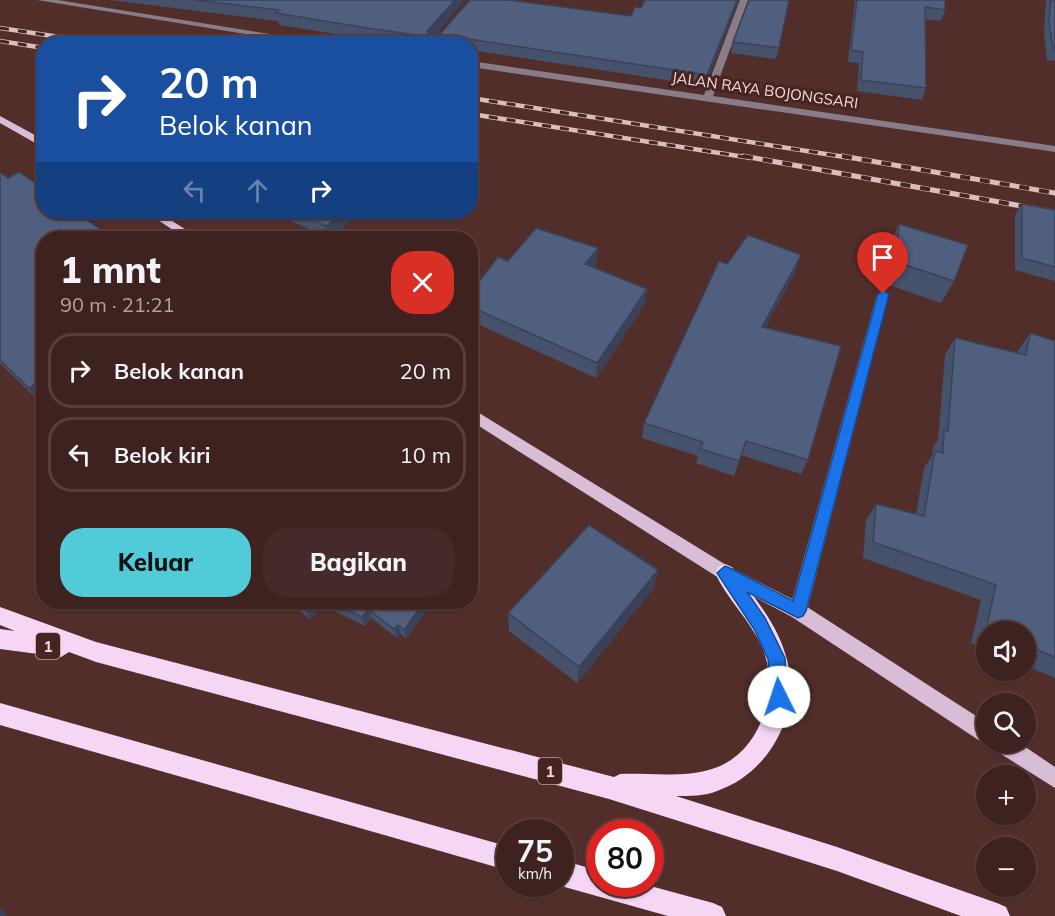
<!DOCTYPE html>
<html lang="id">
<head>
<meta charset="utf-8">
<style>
  :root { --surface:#3e2220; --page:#452a29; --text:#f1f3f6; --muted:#ada4a5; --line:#573f3e; --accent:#52cbd9 }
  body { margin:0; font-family:Mulish,sans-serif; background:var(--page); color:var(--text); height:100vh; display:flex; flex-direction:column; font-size:22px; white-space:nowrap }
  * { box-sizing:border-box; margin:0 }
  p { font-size:20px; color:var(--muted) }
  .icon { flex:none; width:33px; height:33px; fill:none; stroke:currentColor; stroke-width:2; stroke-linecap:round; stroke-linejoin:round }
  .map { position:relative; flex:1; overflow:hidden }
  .details { position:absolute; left:36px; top:231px; width:442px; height:378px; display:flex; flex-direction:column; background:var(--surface); border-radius:24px; box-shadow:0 2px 4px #0004,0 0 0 2px var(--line) }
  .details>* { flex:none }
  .banner { position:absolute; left:36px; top:36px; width:442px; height:183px; border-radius:24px; box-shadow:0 2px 4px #0004,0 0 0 2px var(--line); background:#1a4fa0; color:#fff; overflow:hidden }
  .fabs { position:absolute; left:976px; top:621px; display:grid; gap:12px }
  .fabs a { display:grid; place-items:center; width:60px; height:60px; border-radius:50%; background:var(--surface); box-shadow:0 2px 4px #0004,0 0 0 2px var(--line); font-size:30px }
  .speed { position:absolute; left:496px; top:819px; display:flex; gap:12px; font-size:30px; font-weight:700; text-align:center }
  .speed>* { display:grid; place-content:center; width:78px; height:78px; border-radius:50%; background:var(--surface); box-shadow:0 2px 4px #0004,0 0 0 2px var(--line); line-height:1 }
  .speed small { font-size:15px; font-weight:400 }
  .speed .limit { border:9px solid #d22; background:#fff; color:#111 }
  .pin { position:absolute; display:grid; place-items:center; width:51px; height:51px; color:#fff; margin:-62px -26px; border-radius:50% 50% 50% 0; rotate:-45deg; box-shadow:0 0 6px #0007 }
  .pin .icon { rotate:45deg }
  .me { position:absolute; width:66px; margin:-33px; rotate:356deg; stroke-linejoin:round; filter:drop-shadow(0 0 4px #0008) }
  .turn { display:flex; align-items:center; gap:21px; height:126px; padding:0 24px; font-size:27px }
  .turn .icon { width:78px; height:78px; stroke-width:2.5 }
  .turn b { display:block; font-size:42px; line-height:51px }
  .lanes { display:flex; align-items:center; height:57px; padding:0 24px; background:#0003; justify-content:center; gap:30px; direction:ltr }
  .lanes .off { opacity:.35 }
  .round { display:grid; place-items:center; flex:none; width:63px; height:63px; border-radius:24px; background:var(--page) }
  .head { display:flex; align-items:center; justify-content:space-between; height:102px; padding:0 24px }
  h1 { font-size:36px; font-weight:800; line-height:45px }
  .button { display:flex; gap:12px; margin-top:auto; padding:12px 24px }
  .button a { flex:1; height:69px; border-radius:24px; background:var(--accent); color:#111; font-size:24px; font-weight:800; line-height:69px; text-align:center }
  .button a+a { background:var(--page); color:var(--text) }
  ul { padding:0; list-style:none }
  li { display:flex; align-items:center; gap:18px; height:75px; margin:0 12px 9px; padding:0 12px; border:3px solid var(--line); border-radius:24px }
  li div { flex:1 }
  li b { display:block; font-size:22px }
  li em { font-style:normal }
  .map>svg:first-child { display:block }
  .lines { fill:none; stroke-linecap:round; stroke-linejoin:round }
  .minor { fill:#887c88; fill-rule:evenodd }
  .major { fill:#d7bdd6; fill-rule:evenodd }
  .highway { fill:#f5d6f5; fill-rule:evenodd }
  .rail-far1-casing { stroke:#d9bfbc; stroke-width:4.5 }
  .rail-casing { stroke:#d9bfbc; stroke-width:5 }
  .rail-far1 { stroke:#472421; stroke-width:3; stroke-dasharray:9; stroke-linecap:butt }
  .rail { stroke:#472421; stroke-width:4; stroke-dasharray:10; stroke-linecap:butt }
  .wall { fill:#46526c }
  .shaded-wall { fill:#394258 }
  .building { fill:#515f7e; stroke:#394258; stroke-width:1.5 }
  .route { fill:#1a73e8; stroke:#114b97; stroke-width:1.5 }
  .labels { text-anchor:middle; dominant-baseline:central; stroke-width:6; stroke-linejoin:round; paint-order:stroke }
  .far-street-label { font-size:15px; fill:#f3dbd8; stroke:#472421 }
  .shield { fill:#472421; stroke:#bfa4a1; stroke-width:1.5 }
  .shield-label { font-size:16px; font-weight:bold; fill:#f3dbd8 }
</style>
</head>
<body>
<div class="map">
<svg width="1055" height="916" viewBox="0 0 1055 916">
  <rect width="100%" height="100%" fill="#522e2b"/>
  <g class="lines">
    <!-- minor -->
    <g class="minor">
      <polygon points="37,0 58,0 332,44 307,44"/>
      <polygon points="740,0 748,0 713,96 1055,146 1055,152 471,67 471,61 704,95"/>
      <polygon points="883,290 889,294 807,611 804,617 798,619 792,617 789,611 877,294"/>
    </g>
    <!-- major -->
    <g class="major">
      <polygon points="0,116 44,140 44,148 0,123"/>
      <polygon points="146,212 158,212 199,238 185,238"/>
      <polygon points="471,408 731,568 804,605 987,723 987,742 989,742 987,743 980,741 792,617 719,578 471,421"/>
      <polygon points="991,742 1018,742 1055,767 1055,788 993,749"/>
    </g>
    <!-- highway -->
    <g class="highway">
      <path d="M725,564L732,567C751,594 775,620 785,653C804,708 772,772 717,791C705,796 690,796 676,796L837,847L997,903L1006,907L1010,916H961L837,871L609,799L96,662L69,652L61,657L0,649V629L15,631L0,625V607L96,642L614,777L620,774C649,773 684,778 712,769C760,755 781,690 762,647C750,620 727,599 715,573L718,567Z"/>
      <polygon points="0,703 510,847 510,871 0,725"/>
      <polygon points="561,860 600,871 600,884 643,884 713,903 722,907 726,916 668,916 561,886 556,884 561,884"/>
    </g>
    <!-- rail-far1 casing -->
    <g class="rail-far1-casing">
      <g id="rail-far1">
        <polyline points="0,28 105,44"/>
        <polyline points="0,41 44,48"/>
        <polyline points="471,98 851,158"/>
        <polyline points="471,114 751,158"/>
      </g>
    </g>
    <!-- rail casing -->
    <g class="rail-casing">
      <g id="rail">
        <polyline points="743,156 1055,212"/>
        <polyline points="842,156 1055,193"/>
      </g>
    </g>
    <!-- rail-far1 -->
    <use href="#rail-far1" class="rail-far1"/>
    <!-- rail -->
    <use href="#rail" class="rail"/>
  </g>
  <!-- wall -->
  <g class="wall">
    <polygon points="111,0 463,0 463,2 435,35 631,16 641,8 645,0 739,0 705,86 471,50 471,44 399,44 279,25 278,21"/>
    <polygon points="855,0 945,0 945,10 941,21 925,19 926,88 922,100 857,91 859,63 848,62"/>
    <polygon points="1046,0 1055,0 1055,61 1047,60 1044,32"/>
    <polygon points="733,42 779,48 776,59 731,53"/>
    <polygon points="0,172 44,238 44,396 38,400 0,363"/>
    <polygon points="1022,204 1055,210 1055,281 1015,270 1015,216"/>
    <polygon points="270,212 362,212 329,238"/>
    <polygon points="899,224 954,281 941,303 886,284 889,246"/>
    <polygon points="598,248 596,264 594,267 645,304 596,378 471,321 471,292 508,261"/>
    <polygon points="727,264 796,270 765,328 808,460 801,474 741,455 734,476 696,463 698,456 642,438 644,423"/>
    <polygon points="1030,333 1055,341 1055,678 1026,666 1026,632 987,632 987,649 971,643 981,600 863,558 866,520 876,504 916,514 924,468 932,456 933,447 938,440 945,355 955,338 1017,353"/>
    <polygon points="658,570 653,589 577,683 509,631 508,613"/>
    <polygon points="288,602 433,602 406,639 401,634 397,638 371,618 365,626 324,606 310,619"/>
  </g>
  <!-- shaded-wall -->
  <g class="shaded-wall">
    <polygon points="455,0 463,0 463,2 433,37 428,36 427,31"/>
    <polygon points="737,0 739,0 705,86 707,75"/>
    <polygon points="344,212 362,212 329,238 326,226"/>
    <polygon points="598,248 596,264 584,279 585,264"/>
    <polygon points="801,255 796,270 757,342 762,327"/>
    <polygon points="647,289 645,304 596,378 597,363"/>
    <polygon points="38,382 44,390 44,396 38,400 29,388"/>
    <polygon points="658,570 653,589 577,683 579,667"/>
    <polygon points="315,602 323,602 324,606 310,619 306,610"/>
    <polygon points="424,602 433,602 406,639 404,630"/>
    <polygon points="368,609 371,618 365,626 362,617"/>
    <polygon points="398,625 401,634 397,638 394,629"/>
    <polygon points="0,908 7,916 0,916"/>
  </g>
  <!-- building -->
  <g class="building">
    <polygon points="195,0 455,0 427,31 429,35 440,34 470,0 509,0 631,16 635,7 641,8 645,0 737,0 707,75 462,38 460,41 373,29 276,13 280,10"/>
    <polygon points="749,0 789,0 779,48 733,42"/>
    <polygon points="857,0 945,0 945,10 925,7 926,88 861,80 863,52 851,50"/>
    <polygon points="1051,0 1055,0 1055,49 1053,48 1049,21"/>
    <polygon points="0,172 8,178 19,172 44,189 44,212 75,212 113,238 44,238 44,387 38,382 29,388 0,360"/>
    <polygon points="1022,204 1055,210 1055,267 1022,258"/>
    <polygon points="294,212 344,212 326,226"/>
    <polygon points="899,224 968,245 954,281 896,262"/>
    <polygon points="536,228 598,248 585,264 647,289 597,363 471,307 471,292 498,257 508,261"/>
    <polygon points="748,235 801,255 762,327 841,346 808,460 746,441 739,461 700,449 703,442 644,423 719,261 727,264"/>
    <polygon points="1030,333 1055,341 1055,657 1026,645 1026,632 993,632 986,629 996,585 873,542 876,504 924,516 935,451 943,453 944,430 948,431 955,338 1026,355"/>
    <polygon points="589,525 658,570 579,667 508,613"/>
    <polygon points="295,602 315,602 306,610"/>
    <polygon points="331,602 424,602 404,630 398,625 394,629 368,609 362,617"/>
  </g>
  <!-- route -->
  <polygon class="route" points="883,290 889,294 806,611 803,616 798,618 747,592 765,618 785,658 787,697 785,703 779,705 773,703 771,697 768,659 754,629 717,573 725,566 730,568 793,601 878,294"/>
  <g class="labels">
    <!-- far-street labels -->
    <g class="far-street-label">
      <text transform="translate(765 90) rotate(8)">JALAN RAYA BOJONGSARI</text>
    </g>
    <!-- shield labels -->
    <g class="shield">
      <rect x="36" y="633" width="24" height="26" rx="4.5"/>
      <rect x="538" y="758" width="24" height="26" rx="4.5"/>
    </g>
    <g class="shield-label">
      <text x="48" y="646">1</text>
      <text x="550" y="771">1</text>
    </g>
  </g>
</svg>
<div class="fabs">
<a><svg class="icon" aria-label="sound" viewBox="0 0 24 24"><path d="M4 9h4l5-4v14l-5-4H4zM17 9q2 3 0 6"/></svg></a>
<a><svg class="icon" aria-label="search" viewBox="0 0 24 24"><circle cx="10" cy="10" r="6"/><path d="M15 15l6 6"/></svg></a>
<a>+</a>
<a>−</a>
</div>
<div class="speed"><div>75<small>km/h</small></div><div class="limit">80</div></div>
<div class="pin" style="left:883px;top:294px;background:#d93025"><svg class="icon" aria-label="arrive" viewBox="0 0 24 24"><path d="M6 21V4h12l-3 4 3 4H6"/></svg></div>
<svg class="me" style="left:779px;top:697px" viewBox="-20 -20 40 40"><circle r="19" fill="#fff"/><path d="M0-13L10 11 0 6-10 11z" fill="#1a73e8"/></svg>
<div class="banner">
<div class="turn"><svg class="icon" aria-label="right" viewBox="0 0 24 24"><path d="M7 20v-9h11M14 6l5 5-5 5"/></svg><div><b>20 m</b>Belok kanan</div></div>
<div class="lanes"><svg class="icon off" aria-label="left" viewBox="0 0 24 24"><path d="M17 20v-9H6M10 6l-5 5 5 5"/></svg><svg class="icon off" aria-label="ahead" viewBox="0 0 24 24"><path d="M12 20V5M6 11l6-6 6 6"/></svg><svg class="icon" aria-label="right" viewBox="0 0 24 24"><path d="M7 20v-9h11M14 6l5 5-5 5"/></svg></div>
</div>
<section class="details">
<div class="head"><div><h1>1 mnt</h1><p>90 m · 21:21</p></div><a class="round" style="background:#d93025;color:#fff"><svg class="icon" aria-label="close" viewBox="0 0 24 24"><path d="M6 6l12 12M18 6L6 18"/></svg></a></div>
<ul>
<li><svg class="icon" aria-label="right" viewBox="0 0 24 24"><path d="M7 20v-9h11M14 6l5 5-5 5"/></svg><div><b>Belok kanan</b></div><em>20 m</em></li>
<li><svg class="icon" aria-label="left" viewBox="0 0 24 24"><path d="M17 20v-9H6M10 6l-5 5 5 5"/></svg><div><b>Belok kiri</b></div><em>10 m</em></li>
</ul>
<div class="button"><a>Keluar</a><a>Bagikan</a></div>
</section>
</div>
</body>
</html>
